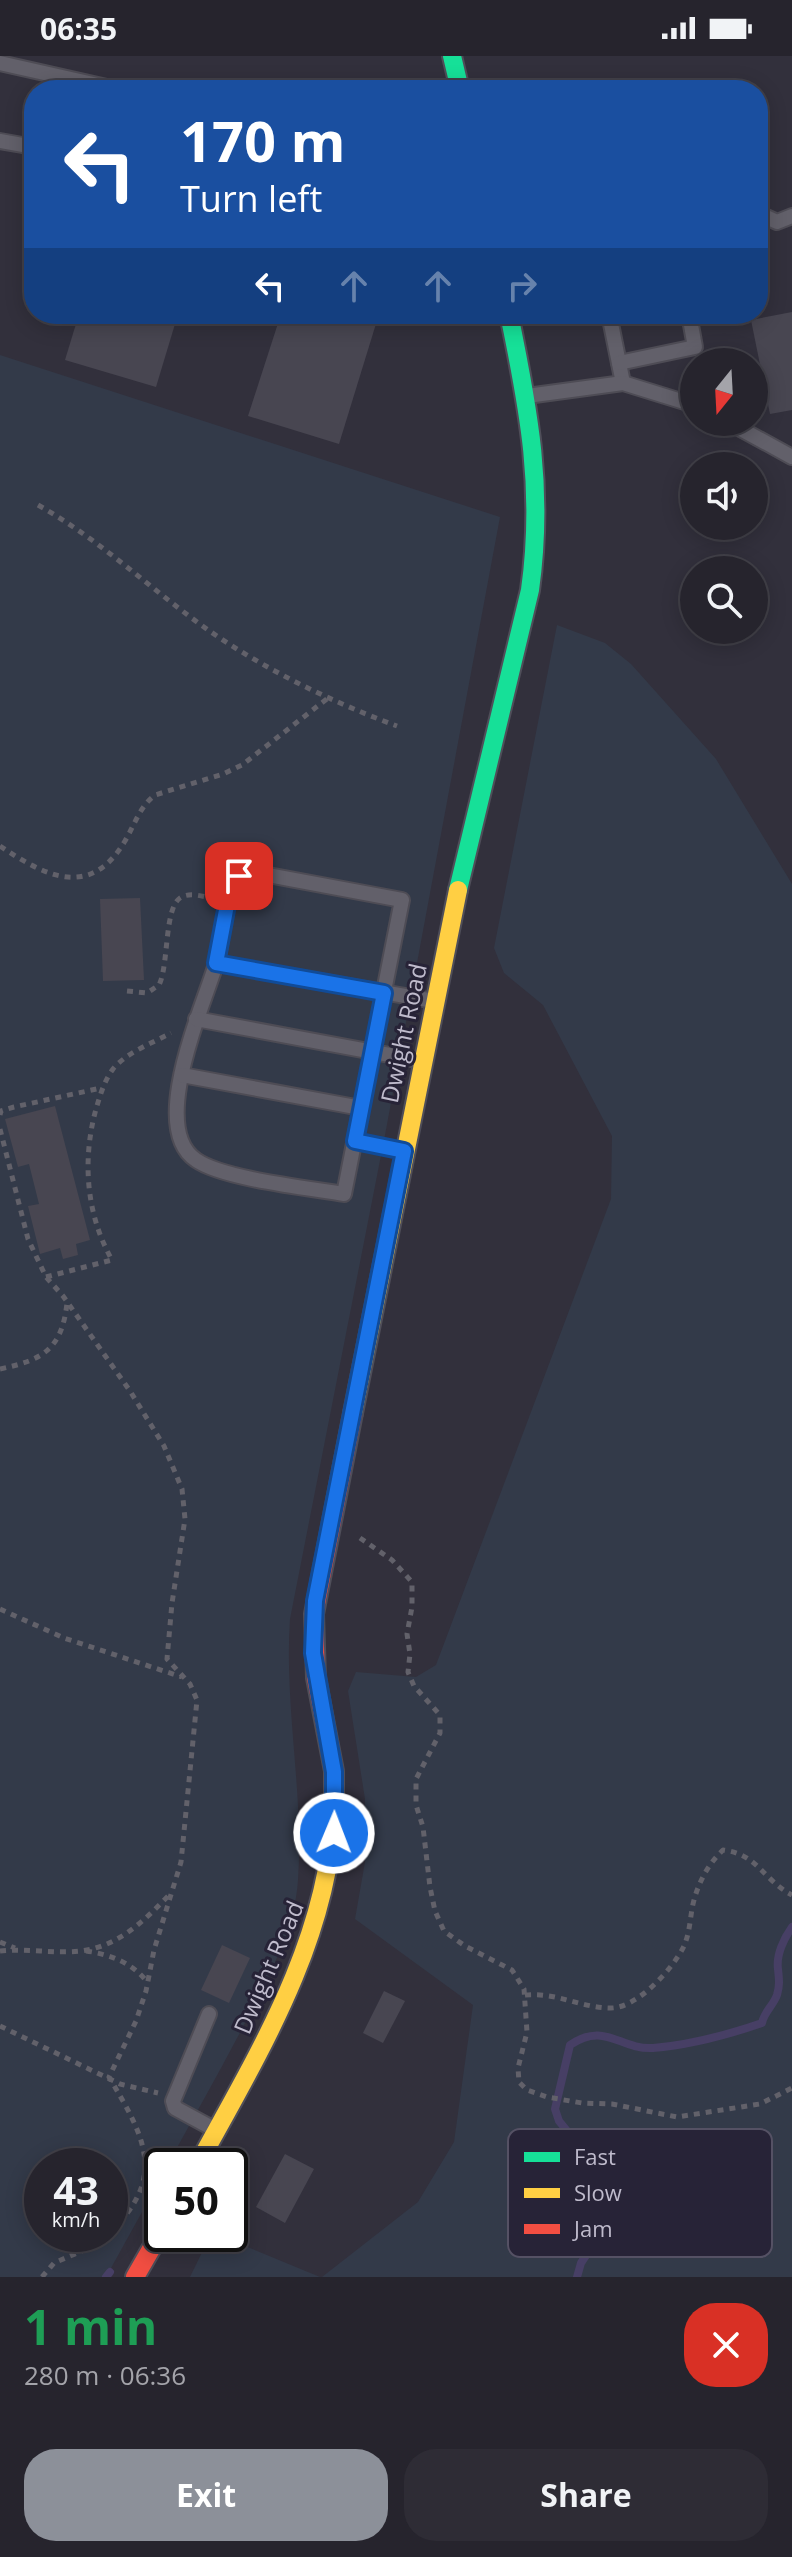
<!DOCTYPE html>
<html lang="en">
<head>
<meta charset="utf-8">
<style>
  :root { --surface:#26242d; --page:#2e2c35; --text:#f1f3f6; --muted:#a4a4aa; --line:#424149; --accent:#8c9099 }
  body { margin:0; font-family:"Open Sans",sans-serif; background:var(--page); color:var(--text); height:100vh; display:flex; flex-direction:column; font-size:30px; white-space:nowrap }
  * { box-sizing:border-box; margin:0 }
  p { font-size:26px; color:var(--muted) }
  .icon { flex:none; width:44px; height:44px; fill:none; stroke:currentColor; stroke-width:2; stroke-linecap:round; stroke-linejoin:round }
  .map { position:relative; height:2221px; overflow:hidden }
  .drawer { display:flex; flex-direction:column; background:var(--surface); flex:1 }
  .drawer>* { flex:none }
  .hud { position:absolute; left:24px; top:24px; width:744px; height:244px; border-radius:32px; box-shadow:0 4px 20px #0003,0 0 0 2px var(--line); background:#1a4fa0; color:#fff; overflow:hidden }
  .needle { width:52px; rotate:198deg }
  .controls { position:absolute; left:680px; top:292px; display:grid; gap:16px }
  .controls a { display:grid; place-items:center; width:88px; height:88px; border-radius:50%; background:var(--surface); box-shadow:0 4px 20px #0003,0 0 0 2px var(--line); font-size:40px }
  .speed { position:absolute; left:24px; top:2092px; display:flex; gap:16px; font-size:40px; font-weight:700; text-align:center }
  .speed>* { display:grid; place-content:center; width:104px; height:104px; border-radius:50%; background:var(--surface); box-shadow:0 4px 20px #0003,0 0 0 2px var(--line); line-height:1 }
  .speed small { font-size:20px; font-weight:400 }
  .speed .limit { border:4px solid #111; border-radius:12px; background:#fff; color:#111 }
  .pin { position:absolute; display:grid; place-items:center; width:68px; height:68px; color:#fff; margin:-34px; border-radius:16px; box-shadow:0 4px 12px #0006 }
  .me { position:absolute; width:88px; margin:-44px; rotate:1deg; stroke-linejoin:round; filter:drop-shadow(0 0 6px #0008) }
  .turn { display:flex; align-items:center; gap:28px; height:168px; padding:0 24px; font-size:36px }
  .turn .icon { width:104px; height:104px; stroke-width:2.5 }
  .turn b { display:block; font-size:56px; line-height:68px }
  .lanes { display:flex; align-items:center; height:76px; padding:0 24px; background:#0003; justify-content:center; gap:40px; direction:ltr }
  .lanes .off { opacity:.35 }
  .round { display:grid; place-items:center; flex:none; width:84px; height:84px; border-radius:32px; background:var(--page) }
  .summary { display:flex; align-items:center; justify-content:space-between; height:136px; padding:0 24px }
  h1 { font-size:48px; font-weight:700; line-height:60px; color:#1e9e55 }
  .cta { display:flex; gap:16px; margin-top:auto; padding:16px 24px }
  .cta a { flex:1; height:92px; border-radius:32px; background:var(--accent); color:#fff; font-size:32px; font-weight:700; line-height:92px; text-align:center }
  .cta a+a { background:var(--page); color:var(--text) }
  .status { display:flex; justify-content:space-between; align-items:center; height:56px; padding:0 40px; background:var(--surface); direction:ltr }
  .status svg { height:22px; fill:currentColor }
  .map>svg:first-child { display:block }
  .green { fill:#333a49; fill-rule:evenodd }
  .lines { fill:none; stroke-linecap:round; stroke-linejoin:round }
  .stream { stroke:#473f65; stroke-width:8 }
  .building { fill:#484651 }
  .lane-casing { stroke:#4e4c55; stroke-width:18 }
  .fast-casing { stroke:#4f4e59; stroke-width:22 }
  .slow-casing { stroke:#4f4e59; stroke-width:22 }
  .jam-casing { stroke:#4f4e59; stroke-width:22 }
  .path { stroke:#62616a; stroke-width:5; stroke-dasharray:6 6; stroke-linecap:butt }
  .lane { stroke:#62606a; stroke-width:14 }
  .fast { stroke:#16e098; stroke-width:18 }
  .slow { stroke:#ffcf43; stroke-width:18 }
  .jam { stroke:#f24e42; stroke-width:18 }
  .route-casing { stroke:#114b97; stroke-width:20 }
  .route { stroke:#1a73e8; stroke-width:14 }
  .labels { text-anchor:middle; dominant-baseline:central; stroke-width:6; stroke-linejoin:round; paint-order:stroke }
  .street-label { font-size:24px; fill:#bfbbcc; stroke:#272337 }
  .key { fill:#272337; stroke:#555164; stroke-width:2 }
  .key-label { font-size:22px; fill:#bfbbcc }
</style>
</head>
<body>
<div class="status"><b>06:35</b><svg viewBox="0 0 49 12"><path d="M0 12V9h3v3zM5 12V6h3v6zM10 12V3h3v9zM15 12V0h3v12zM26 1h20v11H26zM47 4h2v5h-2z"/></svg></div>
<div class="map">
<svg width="792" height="2221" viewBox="0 0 792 2221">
  <rect width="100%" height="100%" fill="#32303c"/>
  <!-- green -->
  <g class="green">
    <path d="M0,299L500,461L385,1079L290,1563C284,1650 304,1737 298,1824C295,1871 272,1914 251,1955C225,2007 195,2058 167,2110H162V2120L106,2221H0ZM42,2110H110V2178H42Z"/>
    <polygon points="557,569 605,587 631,608 716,703 792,828 792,2221 322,2221 418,2146 454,2086 473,1949 355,1863 365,1806 365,1743 348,1635 356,1616 416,1621 436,1609 611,1143 612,1080 543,949 504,917 494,892"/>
    <polygon points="211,2178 216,2178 320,2221 190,2221"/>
  </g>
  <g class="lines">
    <!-- stream -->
    <g class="stream">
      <polyline points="106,2221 110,2216"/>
      <path d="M577,2221L581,2207L602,2175L605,2162L606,2111L591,2087L581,2079L568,2076L559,2065L555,2053L570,1989C605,1965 620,1994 653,1992C690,1989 727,1979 762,1967C764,1956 773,1950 777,1939C780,1929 779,1923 778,1913C776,1899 784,1882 792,1871"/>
    </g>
  </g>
  <!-- building -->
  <g class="building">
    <polygon points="792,256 792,354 770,358 751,264"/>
    <polygon points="79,258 178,258 156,331 65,304"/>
    <polygon points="281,258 379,258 339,388 248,360"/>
    <polygon points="729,501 744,514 718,514"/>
    <polygon points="140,842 144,924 103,925 100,843"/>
    <polygon points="55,1050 90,1184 76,1188 78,1199 63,1203 60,1192 40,1198 28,1150 39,1148 29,1108 18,1111 5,1063"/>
    <polygon points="222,1889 250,1902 229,1947 201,1934"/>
    <polygon points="384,1935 405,1945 383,1987 363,1977"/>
    <polygon points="285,2098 314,2113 285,2167 256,2151"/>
  </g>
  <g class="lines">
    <!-- lane casing -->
    <g class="lane-casing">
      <g id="lane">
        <polyline points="0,7 120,34"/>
        <polyline points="0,85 34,91"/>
        <polyline points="758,157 777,166 792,160"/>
        <polyline points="609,258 623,327"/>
        <polyline points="619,307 695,291 689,258"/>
        <polyline points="527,340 623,327 694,349"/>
        <polyline points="728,366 792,401"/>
        <path d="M252,816L402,844L344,1138C309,1132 223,1123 196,1104C148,1072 203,951 216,908C224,879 222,846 239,820Z"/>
        <polyline points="216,907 434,945"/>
        <polyline points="196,963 422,1005"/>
        <polyline points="182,1019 361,1052"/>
        <polyline points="355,1085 403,1095"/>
        <polyline points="209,1958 173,2045 175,2052 212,2072"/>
      </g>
    </g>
    <!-- fast casing -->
    <g class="fast-casing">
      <g id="fast">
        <polyline points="452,0 460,34"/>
        <path d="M458,834L530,534C544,434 529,355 509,258"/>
      </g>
    </g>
    <!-- slow casing -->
    <g class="slow-casing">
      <g id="slow">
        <polyline points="353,1357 458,834"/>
        <path d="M197,2110C258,1998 328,1886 334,1755"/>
      </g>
    </g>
    <!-- jam casing -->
    <g class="jam-casing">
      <g id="jam">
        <polyline points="334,1755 334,1715 316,1622 314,1558 353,1357"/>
        <polyline points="135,2221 162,2174"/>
      </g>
    </g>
    <!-- path -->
    <g class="path">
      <path d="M38,449C102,485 151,534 211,576C268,615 332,646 397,670"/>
      <path d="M0,790C45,820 90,844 125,785C135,768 140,750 155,739L223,718L242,709L328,642"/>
      <path d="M127,935L147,937L159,929C169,909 164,853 180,842C189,836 201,840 211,842"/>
      <polyline points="0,1059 1,1055 14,1051 101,1032"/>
      <path d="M0,1073L28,1183L46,1221L63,1240L130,1335L164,1390L182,1433L185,1463L172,1547L167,1603L190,1628L197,1644L181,1806L154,1894L146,1935L136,1965L109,2021C144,2080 168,2121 110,2176"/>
      <path d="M46,1221L112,1204C86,1158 82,1104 96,1053C100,1040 104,1025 113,1013C126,997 152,987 171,977"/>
      <path d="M0,1313C43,1304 62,1293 67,1247"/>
      <polyline points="360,1482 392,1504 412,1526 412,1551 407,1578 410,1598 408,1616 414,1630 440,1659 440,1677 416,1723 416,1749 423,1771 430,1831 435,1855 444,1875 465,1890 512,1914 524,1933 527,1976 518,2012 519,2026 527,2034 547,2041 582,2047 612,2048 677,2061 760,2048 792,2032"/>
      <polyline points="0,1553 64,1582 182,1621"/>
      <polyline points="0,1886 15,1892"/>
      <path d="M0,1895C27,1892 54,1898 81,1895C120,1890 146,1863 172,1836"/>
      <path d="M86,1895C109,1898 133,1907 147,1926"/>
      <path d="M525,1939C557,1936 581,1952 611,1952C637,1952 673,1913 684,1890C690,1876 690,1862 693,1848C698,1827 708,1808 723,1794C758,1798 763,1824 792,1839"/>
      <polyline points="0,1970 120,2028 158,2037"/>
      <polyline points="42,2221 54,2207 84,2194 107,2178"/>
    </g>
    <!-- lane -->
    <use href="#lane" class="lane"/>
    <!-- fast -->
    <use href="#fast" class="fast"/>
    <!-- slow -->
    <use href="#slow" class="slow"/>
    <!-- jam -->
    <use href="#jam" class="jam"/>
  </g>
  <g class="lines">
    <!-- route casing -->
    <g class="route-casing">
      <polyline id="route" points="239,820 230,833 216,907 384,937 355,1085 404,1095 315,1545 313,1597 334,1716 334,1777"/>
    </g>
    <!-- route -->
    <use href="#route" class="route"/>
  </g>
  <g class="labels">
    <!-- street labels -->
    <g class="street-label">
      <text transform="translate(403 977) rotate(-78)">Dwight Road</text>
      <text transform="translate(268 1911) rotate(-67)">Dwight Road</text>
    </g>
  </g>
  <!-- legend -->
  <rect x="508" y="2073" width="264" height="128" rx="12" class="key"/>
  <rect x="524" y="2096" width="36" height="10" fill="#16e098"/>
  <rect x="524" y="2132" width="36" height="10" fill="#ffcf43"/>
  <rect x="524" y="2168" width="36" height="10" fill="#f24e42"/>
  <g class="key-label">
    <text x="574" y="2109">Fast</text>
    <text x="574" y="2145">Slow</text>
    <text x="574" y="2181">Jam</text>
  </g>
</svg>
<div class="controls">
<a><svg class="needle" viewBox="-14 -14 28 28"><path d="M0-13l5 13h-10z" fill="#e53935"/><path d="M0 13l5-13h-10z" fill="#a4a4aa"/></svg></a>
<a><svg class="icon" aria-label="sound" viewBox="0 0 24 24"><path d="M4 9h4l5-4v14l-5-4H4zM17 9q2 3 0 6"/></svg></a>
<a><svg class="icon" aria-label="search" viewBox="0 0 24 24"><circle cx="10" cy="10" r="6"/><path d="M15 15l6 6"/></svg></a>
</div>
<div class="speed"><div>43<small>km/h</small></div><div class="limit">50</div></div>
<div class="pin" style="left:239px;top:820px;background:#d93025"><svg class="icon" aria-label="arrive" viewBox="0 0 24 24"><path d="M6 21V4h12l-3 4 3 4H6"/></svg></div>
<svg class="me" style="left:334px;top:1777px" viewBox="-20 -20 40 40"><circle r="17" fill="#1a73e8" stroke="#fff" stroke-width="3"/><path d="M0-11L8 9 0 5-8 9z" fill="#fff"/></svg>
<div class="hud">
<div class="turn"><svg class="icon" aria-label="left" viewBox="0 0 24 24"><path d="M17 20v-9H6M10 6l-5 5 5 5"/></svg><div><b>170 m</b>Turn left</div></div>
<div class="lanes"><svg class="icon" aria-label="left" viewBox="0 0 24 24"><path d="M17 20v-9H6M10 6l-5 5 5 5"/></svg><svg class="icon off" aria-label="ahead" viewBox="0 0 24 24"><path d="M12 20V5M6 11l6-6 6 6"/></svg><svg class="icon off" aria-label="ahead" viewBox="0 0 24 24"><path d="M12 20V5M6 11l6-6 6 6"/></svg><svg class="icon off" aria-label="right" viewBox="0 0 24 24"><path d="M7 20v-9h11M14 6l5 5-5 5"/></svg></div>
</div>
</div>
<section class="drawer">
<div class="summary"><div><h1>1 min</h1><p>280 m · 06:36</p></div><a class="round" style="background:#d93025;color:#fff"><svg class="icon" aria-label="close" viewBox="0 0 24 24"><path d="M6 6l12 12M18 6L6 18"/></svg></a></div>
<div class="cta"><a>Exit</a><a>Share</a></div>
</section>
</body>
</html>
